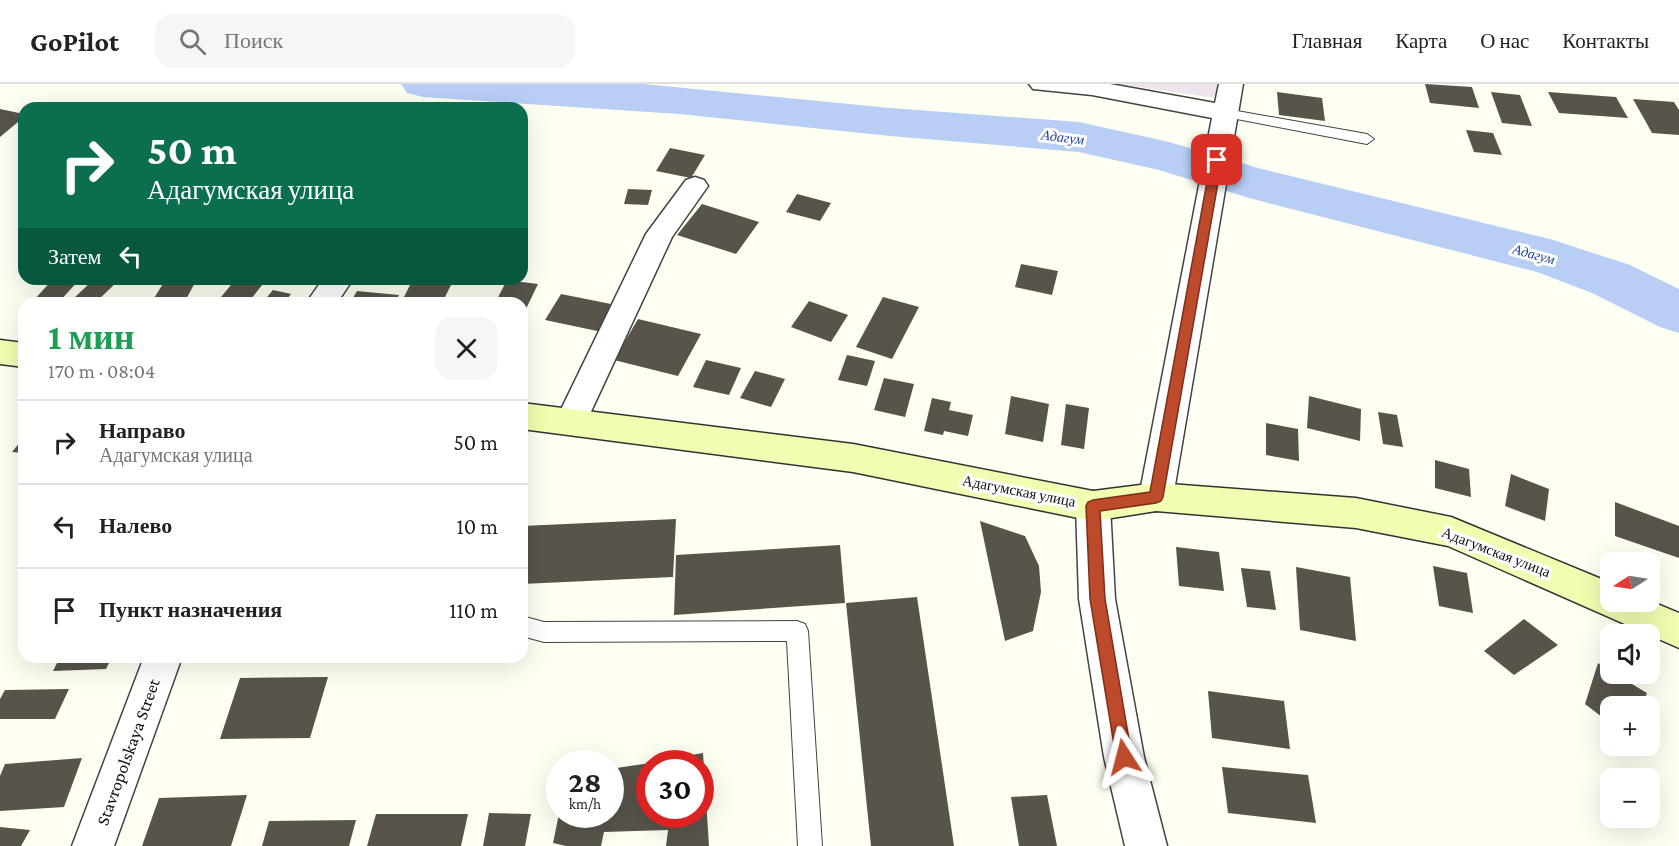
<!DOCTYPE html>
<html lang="ru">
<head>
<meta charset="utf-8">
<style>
  :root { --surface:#fff; --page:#f6f6f6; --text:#222; --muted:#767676; --line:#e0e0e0 }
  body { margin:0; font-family:"Crimson Pro",serif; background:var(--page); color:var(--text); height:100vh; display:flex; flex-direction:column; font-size:22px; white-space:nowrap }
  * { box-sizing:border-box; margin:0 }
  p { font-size:20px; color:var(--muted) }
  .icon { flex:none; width:33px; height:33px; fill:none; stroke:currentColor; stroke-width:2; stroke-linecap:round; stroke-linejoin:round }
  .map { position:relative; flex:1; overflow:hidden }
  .panel { position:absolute; left:18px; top:213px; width:510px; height:366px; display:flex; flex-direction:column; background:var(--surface); border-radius:18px; box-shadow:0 6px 24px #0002 }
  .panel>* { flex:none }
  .guide { position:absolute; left:18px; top:18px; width:510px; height:183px; border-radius:18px; box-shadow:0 6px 24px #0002; background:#0b6e4f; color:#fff; overflow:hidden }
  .needle { width:39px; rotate:258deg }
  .buttons { position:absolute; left:1600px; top:468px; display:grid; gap:12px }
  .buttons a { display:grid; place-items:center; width:60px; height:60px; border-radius:12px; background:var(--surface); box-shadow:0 6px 24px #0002; font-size:30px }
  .speed { position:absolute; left:546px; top:666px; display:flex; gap:12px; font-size:30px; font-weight:700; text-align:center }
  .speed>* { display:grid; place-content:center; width:78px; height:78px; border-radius:50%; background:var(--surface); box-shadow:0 6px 24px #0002; line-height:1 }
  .speed small { font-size:15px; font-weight:400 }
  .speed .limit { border:9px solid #d22; background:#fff; color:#111 }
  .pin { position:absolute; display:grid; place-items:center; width:51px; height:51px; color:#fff; margin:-26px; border-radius:12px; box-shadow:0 3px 9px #0006 }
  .me { position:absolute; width:66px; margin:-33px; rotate:351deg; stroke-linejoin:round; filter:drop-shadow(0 0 4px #0008) }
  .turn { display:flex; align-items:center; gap:21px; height:126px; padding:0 30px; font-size:27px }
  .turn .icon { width:78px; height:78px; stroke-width:2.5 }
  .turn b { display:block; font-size:42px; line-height:51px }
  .then { display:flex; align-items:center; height:57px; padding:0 30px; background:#0003; gap:12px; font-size:22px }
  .round { display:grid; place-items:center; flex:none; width:63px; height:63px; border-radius:18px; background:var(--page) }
  .summary { display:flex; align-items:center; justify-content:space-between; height:102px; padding:0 30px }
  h1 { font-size:36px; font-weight:700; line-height:45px; color:#1e9e55 }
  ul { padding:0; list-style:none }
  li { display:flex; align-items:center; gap:18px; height:84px; padding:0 30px; border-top:2px solid var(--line) }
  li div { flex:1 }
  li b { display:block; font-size:22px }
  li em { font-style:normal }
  header { display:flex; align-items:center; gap:36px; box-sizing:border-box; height:84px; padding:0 30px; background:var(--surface); border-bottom:2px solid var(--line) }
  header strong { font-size:28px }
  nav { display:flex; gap:33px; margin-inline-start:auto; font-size:21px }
  .search { width:420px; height:54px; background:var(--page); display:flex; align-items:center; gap:15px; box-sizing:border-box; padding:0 21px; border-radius:18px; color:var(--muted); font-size:22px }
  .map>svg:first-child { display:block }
  .industrial { fill:#eee5ec }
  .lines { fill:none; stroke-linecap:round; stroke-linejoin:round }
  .river { fill:#b8cef5; fill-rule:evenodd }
  .building { fill:#58544c }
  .service-casing { stroke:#434343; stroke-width:2 }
  .minor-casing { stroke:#434343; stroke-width:3 }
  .secondary-casing { stroke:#323232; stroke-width:3 }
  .service { fill:#fff; fill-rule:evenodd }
  .minor { fill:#fff; fill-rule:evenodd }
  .secondary { fill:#f1fdb0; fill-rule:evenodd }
  .route { fill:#bd4a2a; stroke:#7b301b; stroke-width:1.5 }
  .labels { text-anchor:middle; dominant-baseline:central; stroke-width:6; stroke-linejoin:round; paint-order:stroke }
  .far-water-label { font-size:14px; font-style:italic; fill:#1b42a0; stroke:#fff }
  .street-label { font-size:15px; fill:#101010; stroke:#fff }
  .near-street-label { font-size:18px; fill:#101010; stroke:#fff }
</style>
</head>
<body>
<header>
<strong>GoPilot</strong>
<div class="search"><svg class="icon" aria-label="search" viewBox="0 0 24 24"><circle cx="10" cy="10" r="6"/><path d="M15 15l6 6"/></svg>Поиск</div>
<nav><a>Главная</a><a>Карта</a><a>О нас</a><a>Контакты</a></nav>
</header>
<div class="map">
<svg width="1679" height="762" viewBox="0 0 1679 762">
  <rect width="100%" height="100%" fill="#fefff3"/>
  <!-- industrial -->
  <polygon class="industrial" points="1117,0 1218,0 1215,14"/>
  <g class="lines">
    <!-- river -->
    <polygon class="river" points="401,0 643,0 890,24 1079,38 1169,58 1258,84 1550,155 1630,181 1679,205 1679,249 1660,243 1592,209 1537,188 1249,114 1159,86 1079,68 890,52 679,30 423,13 407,9"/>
  </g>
  <!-- building -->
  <g class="building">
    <polygon points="1425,0 1472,3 1479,24 1430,19"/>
    <polygon points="1277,8 1322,14 1325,37 1279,31"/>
    <polygon points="1491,8 1520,11 1532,42 1502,39"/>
    <polygon points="1548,8 1616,13 1628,34 1559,29"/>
    <polygon points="1633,15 1674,18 1679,26 1679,51 1652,49"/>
    <polygon points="0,25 24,30 24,33 0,53"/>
    <polygon points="1466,46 1493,49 1502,71 1474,68"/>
    <polygon points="670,64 705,71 691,94 656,87"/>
    <polygon points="628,105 652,106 648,121 624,120"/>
    <polygon points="797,110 831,119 820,137 786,128"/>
    <polygon points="702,120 759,138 736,170 677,151"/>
    <polygon points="1021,180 1058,187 1052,211 1015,203"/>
    <polygon points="53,195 80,195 58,219 34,216"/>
    <polygon points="94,195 120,195 95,219 72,216"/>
    <polygon points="166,195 197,195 184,219 151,219"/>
    <polygon points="236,195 266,196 248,219 216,219"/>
    <polygon points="413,195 454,195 442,219 401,219"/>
    <polygon points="507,196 538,200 524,229 522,219 495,219"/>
    <polygon points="273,206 291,210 284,219 262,219"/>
    <polygon points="357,207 399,211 395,219 350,219"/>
    <polygon points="561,210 616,221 602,248 545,236"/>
    <polygon points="883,213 919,223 892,275 856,263"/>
    <polygon points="809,217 848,231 831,258 791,243"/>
    <polygon points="638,235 701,250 678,292 614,276"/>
    <polygon points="847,271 875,277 867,302 838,296"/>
    <polygon points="706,276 741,284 729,311 693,303"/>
    <polygon points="755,287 785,295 771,323 740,314"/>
    <polygon points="884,294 914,300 905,333 874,326"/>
    <polygon points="1011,312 1049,320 1043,358 1005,350"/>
    <polygon points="1309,312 1361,325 1360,357 1307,344"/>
    <polygon points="932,314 951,318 949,326 973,331 968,352 944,347 943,351 924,347"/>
    <polygon points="1066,320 1089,324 1084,365 1061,361"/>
    <polygon points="1378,328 1397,331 1403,363 1383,360"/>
    <polygon points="1266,339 1298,345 1299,377 1266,371"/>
    <polygon points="24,353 24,369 12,368"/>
    <polygon points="1435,376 1469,385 1471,413 1435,404"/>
    <polygon points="1511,390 1549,405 1545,437 1505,422"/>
    <polygon points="1615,418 1679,442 1679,474 1615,452"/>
    <polygon points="676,435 673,493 522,500 522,442"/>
    <polygon points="980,437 1025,452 1039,482 1041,508 1033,547 1005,557"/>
    <polygon points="840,461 845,519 674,531 676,471"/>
    <polygon points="1176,463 1219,468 1224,507 1179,502"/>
    <polygon points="1433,482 1467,489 1473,529 1439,522"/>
    <polygon points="1296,483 1350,493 1356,557 1300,546"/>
    <polygon points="1241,484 1270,487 1276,526 1247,523"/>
    <polygon points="917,513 954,762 871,762 846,519"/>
    <polygon points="1524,535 1558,561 1514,591 1484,567"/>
    <polygon points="60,573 112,573 106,585 53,587"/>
    <polygon points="1598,579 1611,587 1611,590 1615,590 1647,609 1642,622 1611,622 1611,640 1585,620"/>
    <polygon points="328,593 310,654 220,655 240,594"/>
    <polygon points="69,605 55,635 0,635 0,615 5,606"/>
    <polygon points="1208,607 1284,617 1290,665 1212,654"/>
    <polygon points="703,669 709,762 666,762 668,746 604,748 601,762 566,762 553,759 559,730 610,730 610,685 650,679 650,730 700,730 700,680 651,678"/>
    <polygon points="82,674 64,723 0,727 0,692 5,680"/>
    <polygon points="1222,683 1308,691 1316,739 1228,729"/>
    <polygon points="247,711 231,762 142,762 159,714"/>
    <polygon points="1047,711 1057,762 1019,762 1011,713"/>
    <polygon points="489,729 531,730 525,762 483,762"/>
    <polygon points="376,730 468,730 461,762 367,762"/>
    <polygon points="356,736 349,762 262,762 269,737"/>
    <polygon points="0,743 30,746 21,762 0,762"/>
  </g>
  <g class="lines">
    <!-- service casing -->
    <g class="service-casing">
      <g id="service">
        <polygon points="1226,25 1367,50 1374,55 1367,60 1221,32 1219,29"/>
        <polygon points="522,532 544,538 797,537 805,540 808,547 822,762 798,762 787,557 544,558 522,552"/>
      </g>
    </g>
    <!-- minor casing -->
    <g class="minor-casing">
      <g id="minor">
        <polygon points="1029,0 1110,0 1215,19 1219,0 1243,0 1173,413 1168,423 1156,427 1144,423 1139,413 1212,34 1092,11 1033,5"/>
        <polygon points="695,93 704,96 708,102 672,153 582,347 571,351 560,347 555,338 646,150 686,96"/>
        <polygon points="323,195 353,195 337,219 306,219"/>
        <polygon points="1093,407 1105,412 1110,422 1115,515 1144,673 1167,762 1125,762 1104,673 1079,515 1076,422 1081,412"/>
        <polygon points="144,573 182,573 114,762 72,762"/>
      </g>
    </g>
    <!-- secondary casing -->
    <g class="secondary-casing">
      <g id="secondary">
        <polygon points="0,256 24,259 24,283 0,280"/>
        <polygon points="522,319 853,360 1093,407 1156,399 1356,414 1451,433 1611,499 1611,518 1650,517 1679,529 1679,564 1448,462 1356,444 1156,427 1093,437 853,388 522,345"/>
      </g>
    </g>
    <!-- service -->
    <use href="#service" class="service"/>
    <!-- minor -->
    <use href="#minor" class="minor"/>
    <!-- secondary -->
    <use href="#secondary" class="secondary"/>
  </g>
  <!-- route -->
  <polygon class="route" points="1217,73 1222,76 1163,413 1161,417 1156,419 1100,427 1105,515 1132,673 1130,679 1124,681 1118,679 1116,673 1090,515 1086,422 1088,418 1093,416 1150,408 1211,76"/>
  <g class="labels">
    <!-- far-water labels -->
    <g class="far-water-label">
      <text transform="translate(1063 53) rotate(7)">Адагум</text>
      <text transform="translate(1534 170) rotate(15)">Адагум</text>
    </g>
    <!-- street labels -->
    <g class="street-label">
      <text transform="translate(1019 407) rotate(11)">Адагумская улица</text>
      <text transform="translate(1496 468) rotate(21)">Адагумская улица</text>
    </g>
    <!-- near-street labels -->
    <g class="near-street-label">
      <text transform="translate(128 668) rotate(-70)">Stavropolskaya Street</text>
    </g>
  </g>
</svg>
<div class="buttons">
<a><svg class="needle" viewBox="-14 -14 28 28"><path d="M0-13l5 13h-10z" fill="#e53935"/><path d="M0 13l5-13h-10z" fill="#767676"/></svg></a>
<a><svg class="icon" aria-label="sound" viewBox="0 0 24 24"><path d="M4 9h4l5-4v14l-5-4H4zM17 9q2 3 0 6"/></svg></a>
<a>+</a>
<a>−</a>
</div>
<div class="speed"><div>28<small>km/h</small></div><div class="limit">30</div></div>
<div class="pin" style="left:1217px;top:76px;background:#d93025"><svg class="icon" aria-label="arrive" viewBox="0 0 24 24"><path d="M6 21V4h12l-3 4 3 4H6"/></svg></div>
<svg class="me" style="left:1124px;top:673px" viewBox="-20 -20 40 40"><path d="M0-17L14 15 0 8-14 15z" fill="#bd4a2a" stroke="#fff" stroke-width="4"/></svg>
<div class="guide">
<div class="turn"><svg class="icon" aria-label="right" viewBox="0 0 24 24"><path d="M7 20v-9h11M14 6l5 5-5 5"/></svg><div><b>50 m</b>Адагумская улица</div></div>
<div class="then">Затем<svg class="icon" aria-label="left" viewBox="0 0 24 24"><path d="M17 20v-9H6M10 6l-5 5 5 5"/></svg></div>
</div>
<section class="panel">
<div class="summary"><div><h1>1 мин</h1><p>170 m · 08:04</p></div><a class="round"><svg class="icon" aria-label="close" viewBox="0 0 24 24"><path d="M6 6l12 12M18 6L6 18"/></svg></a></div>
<ul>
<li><svg class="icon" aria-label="right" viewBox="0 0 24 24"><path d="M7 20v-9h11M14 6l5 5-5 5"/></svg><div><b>Направо</b><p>Адагумская улица</p></div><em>50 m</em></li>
<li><svg class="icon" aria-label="left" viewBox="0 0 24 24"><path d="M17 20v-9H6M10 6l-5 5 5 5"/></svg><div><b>Налево</b></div><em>10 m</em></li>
<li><svg class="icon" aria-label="arrive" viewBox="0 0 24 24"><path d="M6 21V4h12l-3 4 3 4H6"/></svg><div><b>Пункт назначения</b></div><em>110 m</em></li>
</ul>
</section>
</div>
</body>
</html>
